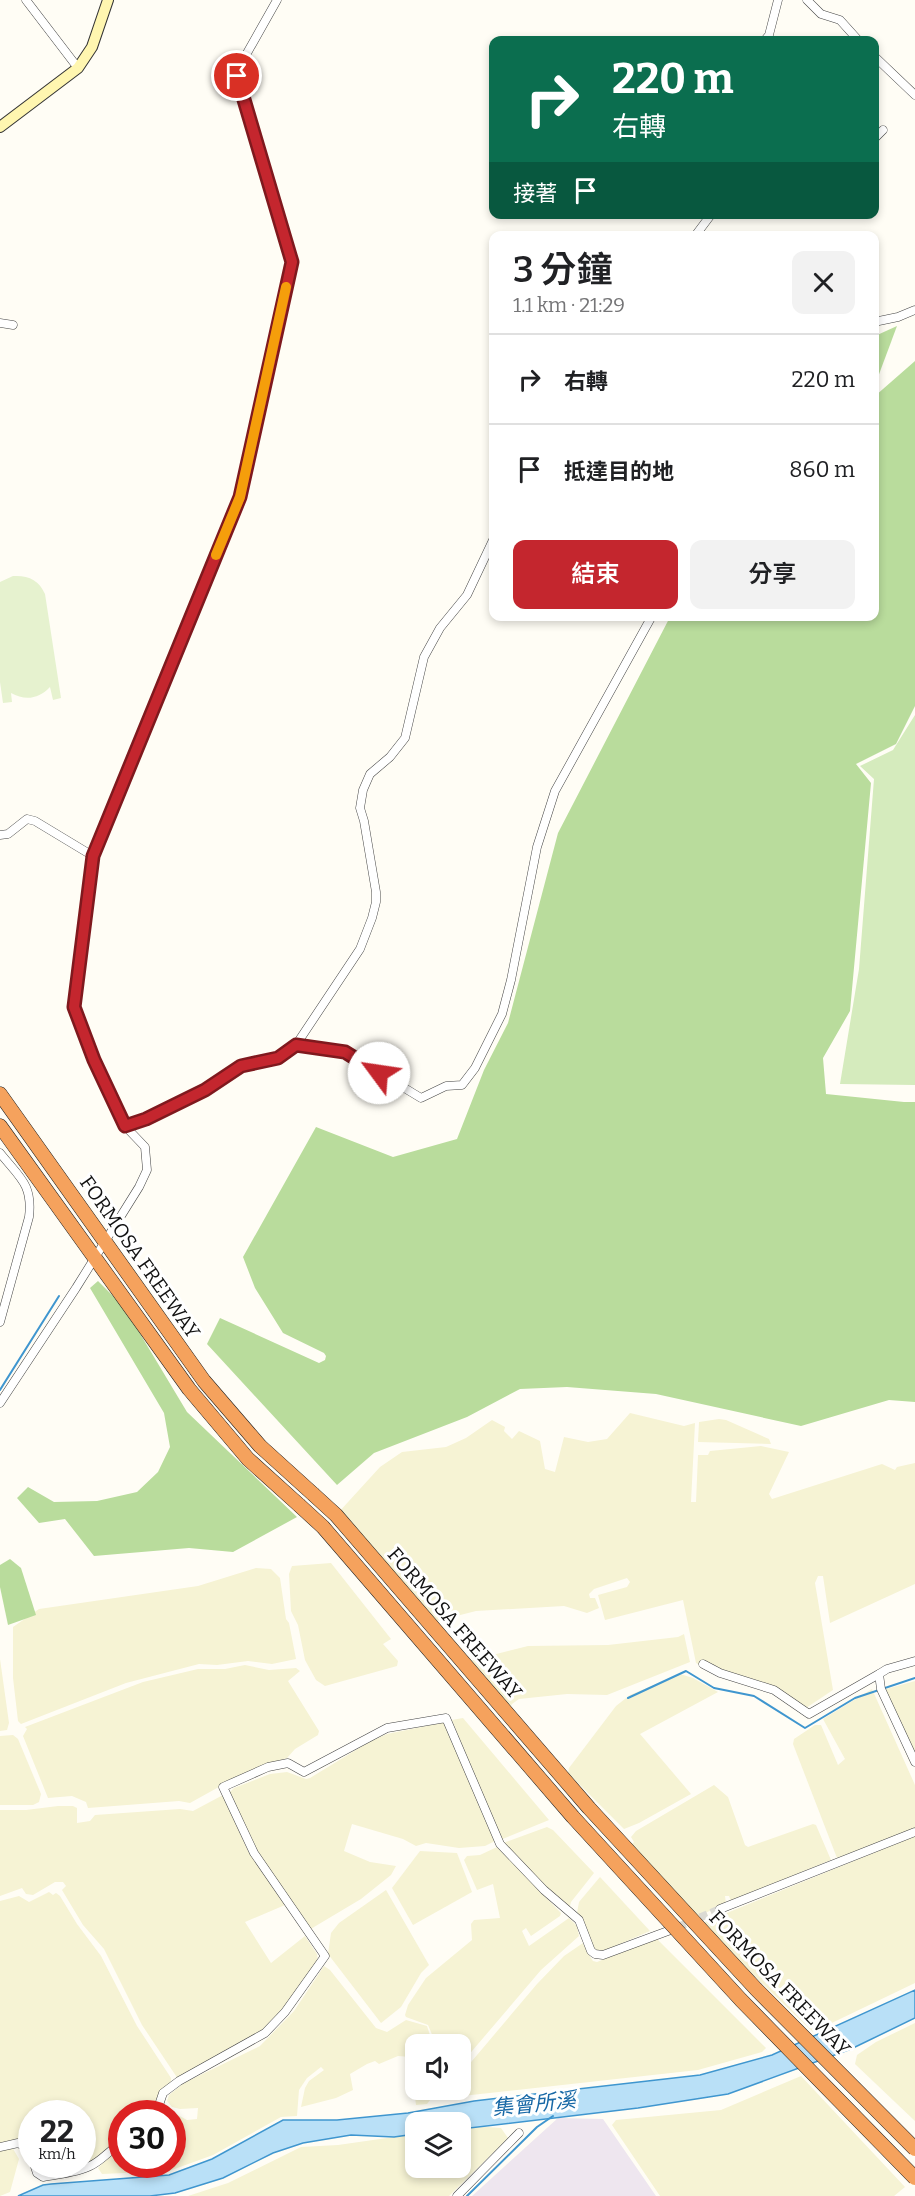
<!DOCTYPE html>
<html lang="zh-TW">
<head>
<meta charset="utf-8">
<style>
  :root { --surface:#fff; --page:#f2f2f2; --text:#202124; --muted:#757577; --line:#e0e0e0; --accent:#c4262e }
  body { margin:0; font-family:Bitter,"Noto Sans TC",serif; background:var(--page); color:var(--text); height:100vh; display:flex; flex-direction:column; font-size:22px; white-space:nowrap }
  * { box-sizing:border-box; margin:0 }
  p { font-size:20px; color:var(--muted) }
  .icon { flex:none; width:33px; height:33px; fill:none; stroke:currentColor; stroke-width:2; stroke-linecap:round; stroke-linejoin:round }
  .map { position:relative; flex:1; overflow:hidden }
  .sheet { position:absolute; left:489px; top:231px; width:390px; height:390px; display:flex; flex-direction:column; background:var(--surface); border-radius:12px; box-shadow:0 3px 9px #0003 }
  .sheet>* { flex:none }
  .guide { position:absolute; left:489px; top:36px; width:390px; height:183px; border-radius:12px; box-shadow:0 3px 9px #0003; background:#0b6e4f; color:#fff; overflow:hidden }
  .tools { position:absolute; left:405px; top:2034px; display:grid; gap:12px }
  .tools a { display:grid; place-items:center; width:66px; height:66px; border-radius:12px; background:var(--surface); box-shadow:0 3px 9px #0003; font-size:30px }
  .speed { position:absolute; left:18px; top:2100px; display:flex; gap:12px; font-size:30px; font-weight:700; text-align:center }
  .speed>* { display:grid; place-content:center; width:78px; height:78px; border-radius:50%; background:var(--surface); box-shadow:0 3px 9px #0003; line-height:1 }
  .speed small { font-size:15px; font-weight:400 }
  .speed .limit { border:9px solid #d22; background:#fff; color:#111 }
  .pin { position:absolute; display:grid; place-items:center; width:51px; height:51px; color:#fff; margin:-26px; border:3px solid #fff; border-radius:50%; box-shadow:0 2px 6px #0007 }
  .me { position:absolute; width:66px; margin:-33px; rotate:301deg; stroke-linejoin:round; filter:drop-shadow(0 0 4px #0008) }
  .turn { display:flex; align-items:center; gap:21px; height:126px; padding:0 24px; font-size:27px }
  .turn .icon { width:78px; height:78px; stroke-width:2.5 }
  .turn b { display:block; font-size:42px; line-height:51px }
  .then { display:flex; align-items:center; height:57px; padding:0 24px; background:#0003; gap:12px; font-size:22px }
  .round { display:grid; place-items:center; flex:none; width:63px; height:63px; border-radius:12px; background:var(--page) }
  .summary { display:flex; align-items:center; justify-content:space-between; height:102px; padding:0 24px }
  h1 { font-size:36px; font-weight:600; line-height:45px }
  .primary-button { display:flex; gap:12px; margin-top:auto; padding:12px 24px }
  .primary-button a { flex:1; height:69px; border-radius:12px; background:var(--accent); color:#fff; font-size:24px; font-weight:600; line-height:69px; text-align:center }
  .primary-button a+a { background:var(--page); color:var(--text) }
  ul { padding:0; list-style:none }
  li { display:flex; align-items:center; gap:18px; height:90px; padding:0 24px; border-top:2px solid var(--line) }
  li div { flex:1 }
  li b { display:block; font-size:22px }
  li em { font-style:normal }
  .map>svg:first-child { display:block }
  .industrial { fill:#eee6ef }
  .farmland { fill:#f6f3d4 }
  .green { fill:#d5ebbd }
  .forest { fill:#b9dc9c }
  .pitch { fill:#e6f2cf }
  .water { fill:#b9e0f7; stroke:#3f96cf; stroke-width:1.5 }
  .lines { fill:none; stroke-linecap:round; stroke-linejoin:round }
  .stream { stroke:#3f96cf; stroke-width:2 }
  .street-tunnel { stroke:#dbdad3; stroke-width:8; stroke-dasharray:8 4; stroke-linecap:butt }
  .street-casing { stroke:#444; stroke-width:9 }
  .secondary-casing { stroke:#333; stroke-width:12 }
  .highway-casing { stroke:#222; stroke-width:15 }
  .street { stroke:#fff; stroke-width:8 }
  .secondary { stroke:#fff6b0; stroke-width:10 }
  .highway { stroke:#f5a25d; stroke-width:14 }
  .highway-bridge-casing { stroke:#222; stroke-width:15; stroke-linecap:butt }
  .highway-bridge { stroke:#f5a25d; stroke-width:14 }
  .route-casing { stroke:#7f191e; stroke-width:15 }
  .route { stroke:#c4262e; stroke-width:10 }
  .slow { stroke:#f59e0b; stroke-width:10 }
  .labels { text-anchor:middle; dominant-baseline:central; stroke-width:6; stroke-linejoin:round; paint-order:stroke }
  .street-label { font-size:20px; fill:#111; stroke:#fff }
  .water-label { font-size:21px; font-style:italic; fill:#1768a6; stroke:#fff }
</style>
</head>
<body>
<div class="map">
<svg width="915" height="2196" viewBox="0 0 915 2196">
  <rect width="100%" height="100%" fill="#fffdf5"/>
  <!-- industrial -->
  <polygon class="industrial" points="558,2118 603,2119 656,2196 472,2196"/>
  <!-- farmland -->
  <g class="farmland">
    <polygon points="630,1413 684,1426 695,1423 691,1502 696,1502 698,1455 708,1455 710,1451 761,1446 789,1452 769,1494 772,1499 882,1464 895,1470 897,1467 915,1463 915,1584 830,1623 823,1576 818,1576 815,1583 833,1690 803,1710 775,1691 700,1665 696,1663 683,1600 605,1620 598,1595 627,1587 630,1582 627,1578 594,1589 589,1594 590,1598 595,1598 599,1608 587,1613 564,1606 476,1611 429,1623 338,1513 380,1467 402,1452 446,1447 466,1438 492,1420 505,1427 504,1431 512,1439 519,1431 540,1441 545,1469 555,1472 564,1437 588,1442 607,1439"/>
    <polygon points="719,1419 726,1420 769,1439 771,1444 698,1442 699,1422"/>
    <polygon points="331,1563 391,1639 383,1644 398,1661 397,1666 325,1686 316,1680 305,1660 298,1625 291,1611 289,1574 292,1566"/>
    <polygon points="256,1568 271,1569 280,1578 286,1619 289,1623 296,1659 272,1664 248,1661 217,1665 199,1664 126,1683 21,1724 18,1721 13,1678 13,1627 39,1609 198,1586"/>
    <polygon points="684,1634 690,1662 607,1695 567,1694 519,1699 512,1704 507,1714 461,1663 528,1646 608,1645 678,1637"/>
    <polygon points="0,1659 9,1723 7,1730 0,1731"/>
    <polygon points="245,1665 269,1670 296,1668 300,1671 288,1681 319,1731 318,1735 295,1749 287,1758 235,1778 190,1803 179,1801 88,1808 86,1802 72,1796 48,1798 23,1736 27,1729 25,1727 143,1682 198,1669 225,1669"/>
    <polygon points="680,1674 693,1678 718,1692 640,1734 691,1794 639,1823 624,1829 568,1773 569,1768 616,1706 630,1695"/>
    <polygon points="915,1681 915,1766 883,1693 886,1689"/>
    <polygon points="872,1689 915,1785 915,1829 837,1858 793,1744 794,1739 815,1725 821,1725 838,1765 845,1759 823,1719"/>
    <polygon points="463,1718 549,1820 500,1840 452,1720"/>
    <polygon points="446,1722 495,1841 485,1846 459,1848 426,1843 416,1846 403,1839 352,1824 344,1851 370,1862 396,1866 391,1875 361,1899 309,1930 255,1851 229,1795 230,1792 234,1788 270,1774 287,1772 306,1779 310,1778 369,1742 387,1734"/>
    <polygon points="13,1735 18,1739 41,1794 39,1802 33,1805 0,1805 0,1736"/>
    <polygon points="714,1785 728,1797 745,1845 748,1847 813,1824 816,1825 831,1860 731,1901 729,1896 725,1896 726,1903 695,1918 628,1848 634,1842 631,1837 636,1831"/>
    <polygon points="223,1795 248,1851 285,1905 245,1922 271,1963 305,1936 317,1954 318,1964 277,2022 178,2079 142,2025 104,1949 83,1925 62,1890 66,1886 63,1882 55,1882 33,1895 26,1894 22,1888 0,1896 0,1810 26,1810 58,1806 73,1806 77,1808 77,1823 90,1821 95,1815 180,1809 193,1811"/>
    <polygon points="547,1827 553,1830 594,1873 571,1902 569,1910 503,1843"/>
    <polygon points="915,1836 915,1983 813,2032 700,1924"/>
    <polygon points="497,1847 561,1913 560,1916 531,1936 526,1928 522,1931 529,1946 569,1918 577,1926 579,1936 541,1970 461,2064 460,2044 436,2044 428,2025 406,2017 405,2015 408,2005 426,1978 472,1940 471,1924 474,1920 500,1918 493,1884 477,1890 464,1860 467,1856 480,1855"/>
    <polygon points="420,1851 457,1853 472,1892 413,1925 392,1888"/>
    <polygon points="600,1877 650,1931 599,1953 594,1950 577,1913 579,1902"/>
    <polygon points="386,1890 429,1965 421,1973 401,2007 381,2023 328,1954 331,1933 339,1923"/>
    <polygon points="49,1892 53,1895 56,1893 60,1896 77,1924 101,1956 137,2026 171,2078 171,2083 155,2113 122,2114 121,2144 89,2165 56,2172 54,2165 82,2164 82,2114 32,2114 31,2144 27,2146 0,2147 0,1901 19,1896 29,1902"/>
    <polygon points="656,1938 766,2048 762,2052 698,2070 453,2097 446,2091 447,2090 460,2090 461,2074 537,1984 564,1956 583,1943 589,1955 593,1961 597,1962"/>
    <polygon points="324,1966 330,1970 376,2028 387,2032 406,2020 427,2026 433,2044 416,2044 416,2090 438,2090 427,2104 416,2105 410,2057 398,2056 379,2064 375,2061 367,2064 350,2074 353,2090 336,2098 301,2107 305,2088 309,2081 324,2070 321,2067 307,2078 299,2090 297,2116 281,2117 213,2155 169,2171 102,2174 98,2168 109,2157 121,2150 122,2164 172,2164 172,2114 162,2113 167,2109 187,2120 197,2119 198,2108 180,2109 172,2107 167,2101 169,2095 184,2083 260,2046 294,2011"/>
    <polygon points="915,2023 915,2121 855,2064 857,2055 876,2042"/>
    <polygon points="801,2076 905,2187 894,2196 660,2196 612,2125 616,2120 721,2110"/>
    <polygon points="475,2126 501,2128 508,2138 449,2196 188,2196 228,2183 301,2147 338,2145 415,2134 416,2168 460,2168 461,2128"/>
    <polygon points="12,2147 19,2159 10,2192 0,2196 0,2150"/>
  </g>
  <!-- green -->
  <polygon class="green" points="915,715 915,1085 840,1084 859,969 874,779 860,766 893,750"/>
  <!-- forest -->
  <g class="forest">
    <polygon points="897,326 875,385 875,336"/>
    <polygon points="915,361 915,706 896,744 856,764 871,783 850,1011 823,1058 826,1094 904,1102 915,1102 915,1402 889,1400 801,1426 656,1394 567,1387 520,1389 467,1417 374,1453 337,1485 207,1344 220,1318 319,1363 325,1360 326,1356 324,1353 283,1333 255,1288 243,1257 316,1127 393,1157 457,1139 484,1070 508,1023 558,833 670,617 874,616 875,396"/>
    <polygon points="98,1281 124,1307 187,1412 297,1517 233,1552 189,1548 94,1556 65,1519 39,1523 17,1498 28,1487 54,1502 97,1501 137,1492 158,1472 170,1447 164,1413 90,1288"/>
    <polygon points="10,1559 21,1568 36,1615 8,1625 0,1587 0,1565"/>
  </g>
  <!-- pitch -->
  <path class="pitch" d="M13,576C28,575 39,580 45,594L61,698L53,700L50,687C39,699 25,701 11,693L12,702L3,703L0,682V582Z"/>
  <!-- water -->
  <polygon class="water" points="915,1990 915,2018 851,2049 728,2094 638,2108 461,2129 460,2122 416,2122 415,2134 394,2137 351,2135 303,2143 273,2153 223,2178 175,2193 150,2196 18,2196 43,2185 51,2184 169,2175 212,2159 283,2120 337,2120 408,2113 474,2101 700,2075 772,2055"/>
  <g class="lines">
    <!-- stream -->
    <g class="stream">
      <polyline points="0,1390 59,1296"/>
      <polyline points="628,1698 686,1671 714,1688 754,1696 805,1728 855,1698 915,1678"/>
      <polyline points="467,2196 537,2127 553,2116"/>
    </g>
    <!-- street-tunnel -->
    <polyline class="street-tunnel" points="678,1927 720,1909"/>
    <!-- street casing -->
    <g class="street-casing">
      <g id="street">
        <polyline points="26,0 78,68"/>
        <polyline points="807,0 821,14 840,20 858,40"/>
        <polyline points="765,40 769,35 778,0"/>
        <polyline points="874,56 915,95"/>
        <polyline points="874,139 883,130"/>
        <polyline points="695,236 710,216 709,214"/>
        <polyline points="874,322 898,317 915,310"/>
        <polyline points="0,323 13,325"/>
        <polyline points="0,835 8,834 27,819 35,821 93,856"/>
        <polyline points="296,1045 360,949 372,918 376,902 376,892 364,821 360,808 363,790 370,774 390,757 405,738 424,657 440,628 467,595 494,538"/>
        <polyline points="125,1126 146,1119 205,1090 241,1066 278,1057 296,1045 345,1052 421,1098 446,1086 462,1085 475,1068 502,1014 511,980 537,847 555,791 652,616"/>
        <path d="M0,1153C19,1177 33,1184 29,1217L0,1322"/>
        <polyline points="0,1403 76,1288 139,1187 147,1170 145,1147 125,1126 94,1060 74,1007 77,978 93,856 240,497 292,262 237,76 242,62 277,0"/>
        <polyline points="915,1661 887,1669 879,1674 881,1689 915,1762"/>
        <polyline points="703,1664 720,1673 774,1690 809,1714 879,1674"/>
        <polyline points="720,1909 915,1832"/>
        <polyline points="156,2114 163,2093 179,2081 265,2033 285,2012 325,1956 254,1853 223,1787 268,1767 288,1763 304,1772 387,1728 446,1718 500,1844 544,1890 579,1920 591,1951 595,1954 603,1955 676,1928"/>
        <polyline points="0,2147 18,2143 28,2148 32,2158"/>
        <path d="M34,2164L37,2173L43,2177C57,2174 77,2173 90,2166C102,2161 110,2149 122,2143"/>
        <polyline points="457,2196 519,2133"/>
      </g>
    </g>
    <!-- secondary casing -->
    <g class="secondary-casing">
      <polyline id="secondary" points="0,127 78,68 92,47 108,0"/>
    </g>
    <!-- highway casing -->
    <g class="highway-casing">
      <g id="highway">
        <polyline points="0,1094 204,1381 260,1446 313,1494"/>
        <polyline points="0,1126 189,1389 248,1459 299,1505"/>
      </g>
    </g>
    <!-- street -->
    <use href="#street" class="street"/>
    <!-- secondary -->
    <use href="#secondary" class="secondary"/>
    <!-- highway -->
    <use href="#highway" class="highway"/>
    <!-- highway-bridge casing -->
    <g class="highway-bridge-casing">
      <g id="highway-bridge">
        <polyline points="313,1494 336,1515 589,1808 756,1989 915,2149"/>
        <polyline points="299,1505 323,1527 573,1817 741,2000 915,2178"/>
      </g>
    </g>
    <!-- highway-bridge -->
    <use href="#highway-bridge" class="highway-bridge"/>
  </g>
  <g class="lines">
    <!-- route casing -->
    <g class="route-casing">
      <polyline id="route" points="237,76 292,262 240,497 93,856 74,1007 94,1060 125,1126 146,1119 205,1090 241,1066 278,1058 296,1045 345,1052 379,1073"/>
    </g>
    <!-- route -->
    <use href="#route" class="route"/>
    <!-- slow -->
    <polyline class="slow" points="216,555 240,497 286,287"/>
  </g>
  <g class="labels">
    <!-- street labels -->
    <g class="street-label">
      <text transform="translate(140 1257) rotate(55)">FORMOSA FREEWAY</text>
      <text transform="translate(455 1623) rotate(49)">FORMOSA FREEWAY</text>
      <text transform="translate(780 1983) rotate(46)">FORMOSA FREEWAY</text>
    </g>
    <!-- water labels -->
    <g class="water-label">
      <text transform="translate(534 2104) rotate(-6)">集會所溪</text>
    </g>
  </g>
</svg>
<div class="tools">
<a><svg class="icon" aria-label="sound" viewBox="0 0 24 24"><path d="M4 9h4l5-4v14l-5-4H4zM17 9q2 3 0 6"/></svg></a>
<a><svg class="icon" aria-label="layers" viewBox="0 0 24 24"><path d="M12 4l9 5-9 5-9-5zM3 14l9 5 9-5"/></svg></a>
</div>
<div class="speed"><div>22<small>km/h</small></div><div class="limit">30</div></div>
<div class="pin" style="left:237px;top:76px;background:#d93025"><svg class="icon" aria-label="arrive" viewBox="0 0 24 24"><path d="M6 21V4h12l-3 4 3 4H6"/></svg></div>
<svg class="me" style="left:379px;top:1073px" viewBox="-20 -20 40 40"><circle r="19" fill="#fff"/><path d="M0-13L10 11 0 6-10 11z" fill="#c4262e"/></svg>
<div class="guide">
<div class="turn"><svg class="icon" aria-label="right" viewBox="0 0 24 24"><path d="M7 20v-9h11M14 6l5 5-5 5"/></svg><div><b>220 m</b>右轉</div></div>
<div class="then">接著<svg class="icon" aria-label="arrive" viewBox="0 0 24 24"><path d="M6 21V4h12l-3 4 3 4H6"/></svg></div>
</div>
<section class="sheet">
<div class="summary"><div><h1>3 分鐘</h1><p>1.1 km · 21:29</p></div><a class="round"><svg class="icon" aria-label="close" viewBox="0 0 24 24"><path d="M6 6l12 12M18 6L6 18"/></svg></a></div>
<ul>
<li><svg class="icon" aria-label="right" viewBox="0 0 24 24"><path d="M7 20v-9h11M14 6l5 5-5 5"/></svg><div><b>右轉</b></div><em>220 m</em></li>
<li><svg class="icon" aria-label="arrive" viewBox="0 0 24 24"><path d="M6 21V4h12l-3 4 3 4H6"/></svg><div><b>抵達目的地</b></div><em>860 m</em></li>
</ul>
<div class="primary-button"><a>結束</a><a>分享</a></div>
</section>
</div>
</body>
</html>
